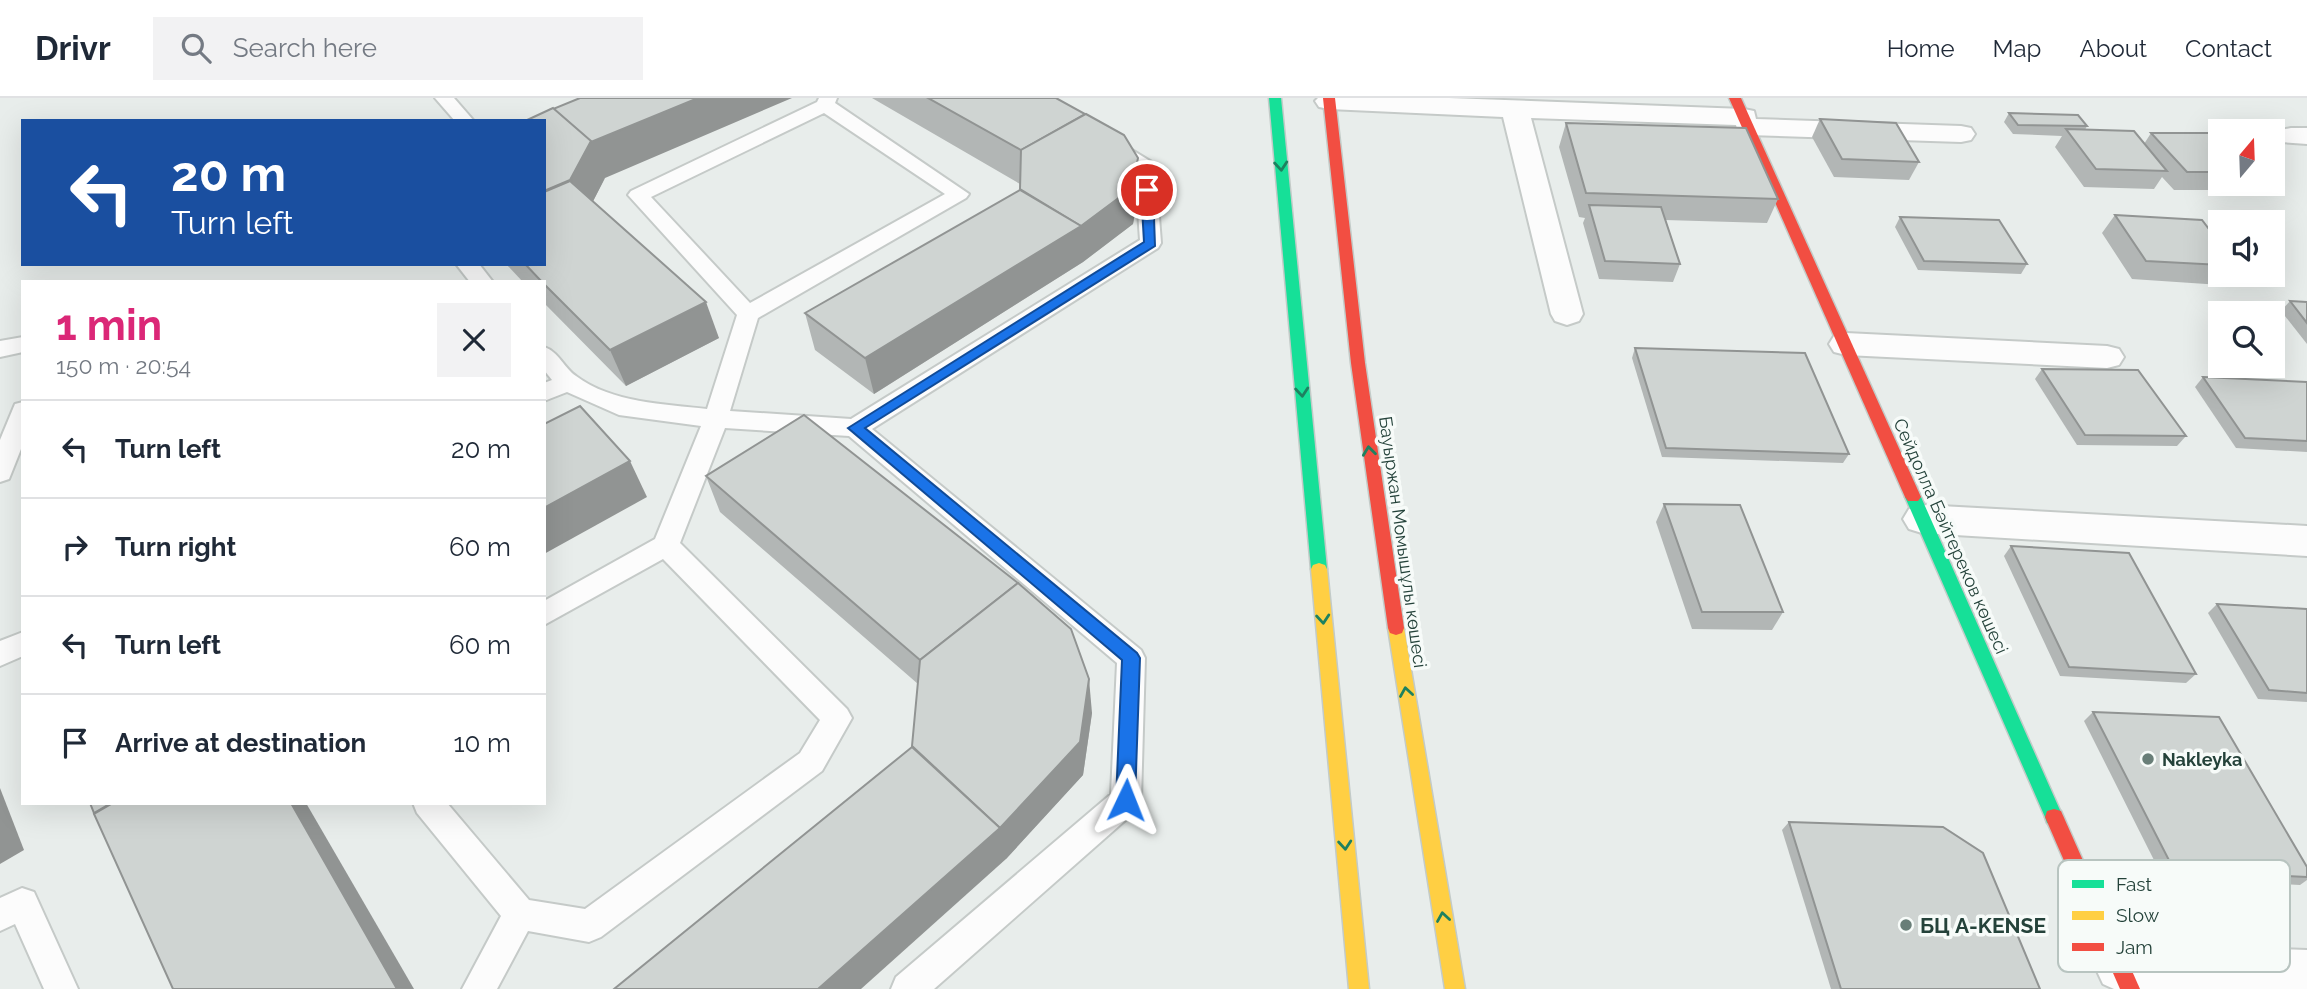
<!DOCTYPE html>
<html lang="en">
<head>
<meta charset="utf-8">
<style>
  :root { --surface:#fff; --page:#f2f2f3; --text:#1f2937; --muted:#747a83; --line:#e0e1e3; --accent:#db2777 }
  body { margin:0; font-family:Raleway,sans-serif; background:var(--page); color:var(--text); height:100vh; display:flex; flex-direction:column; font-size:26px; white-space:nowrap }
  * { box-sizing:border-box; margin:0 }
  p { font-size:23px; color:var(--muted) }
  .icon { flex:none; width:38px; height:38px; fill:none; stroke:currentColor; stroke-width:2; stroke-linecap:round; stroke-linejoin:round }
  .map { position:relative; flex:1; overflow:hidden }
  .side { position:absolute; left:21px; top:182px; width:525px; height:525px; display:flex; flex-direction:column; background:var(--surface); border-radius:0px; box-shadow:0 7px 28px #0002 }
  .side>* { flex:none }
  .hud { position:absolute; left:21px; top:21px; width:525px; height:147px; border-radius:0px; box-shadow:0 7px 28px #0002; background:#1a4fa0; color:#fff; overflow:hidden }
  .needle { width:46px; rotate:19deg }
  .controls { position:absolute; left:2208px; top:21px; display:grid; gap:14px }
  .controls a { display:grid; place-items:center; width:77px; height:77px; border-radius:0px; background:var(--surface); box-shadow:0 7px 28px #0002; font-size:35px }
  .pin { position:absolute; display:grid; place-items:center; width:60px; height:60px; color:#fff; margin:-30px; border:4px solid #fff; border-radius:50%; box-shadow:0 2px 7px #0007 }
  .me { position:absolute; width:77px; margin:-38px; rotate:2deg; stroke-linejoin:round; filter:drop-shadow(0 0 5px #0008) }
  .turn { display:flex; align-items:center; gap:24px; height:147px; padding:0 35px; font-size:32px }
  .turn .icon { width:91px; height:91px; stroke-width:2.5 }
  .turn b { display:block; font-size:49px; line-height:60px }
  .round { display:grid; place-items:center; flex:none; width:74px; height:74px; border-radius:0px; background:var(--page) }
  .headline { display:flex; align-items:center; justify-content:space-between; height:119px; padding:0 35px }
  h1 { font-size:42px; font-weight:700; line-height:52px; color:var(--accent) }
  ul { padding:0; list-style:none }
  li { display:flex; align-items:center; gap:21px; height:98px; padding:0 35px; border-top:2px solid var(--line) }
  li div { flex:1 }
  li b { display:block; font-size:26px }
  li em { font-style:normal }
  header { display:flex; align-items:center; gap:42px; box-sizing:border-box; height:98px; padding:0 35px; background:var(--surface); border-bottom:2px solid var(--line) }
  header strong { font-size:33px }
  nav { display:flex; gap:38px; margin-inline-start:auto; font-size:24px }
  .search { width:490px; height:63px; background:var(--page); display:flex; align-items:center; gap:18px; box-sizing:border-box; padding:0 24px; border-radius:0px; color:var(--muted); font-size:26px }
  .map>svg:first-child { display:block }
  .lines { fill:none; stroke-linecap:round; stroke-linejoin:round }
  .lane-casing { stroke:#c5cac8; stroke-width:4 }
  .street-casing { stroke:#c5cac8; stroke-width:4 }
  .fast-casing { stroke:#c3cbc8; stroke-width:3 }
  .slow-casing { stroke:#c3cbc8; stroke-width:3 }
  .jam-casing { stroke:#c3cbc8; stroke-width:3 }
  .lane { fill:#fcfcfc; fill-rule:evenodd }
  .street { fill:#fcfcfc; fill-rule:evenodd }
  .fast { fill:#16e098; fill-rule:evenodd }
  .slow { fill:#ffcf43; fill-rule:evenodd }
  .jam { fill:#f24e42; fill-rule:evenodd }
  .wall { fill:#b2b6b5 }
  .shaded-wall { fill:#919493 }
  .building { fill:#cfd4d2; stroke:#919493; stroke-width:2 }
  .oneway { stroke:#1e8160 }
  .route { fill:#1a73e8; stroke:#114b97; stroke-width:2 }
  .poi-dot { fill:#697e78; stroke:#f7fbf9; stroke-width:2.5 }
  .labels { text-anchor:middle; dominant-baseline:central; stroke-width:7; stroke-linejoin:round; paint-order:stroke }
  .street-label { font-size:18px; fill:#24423a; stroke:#f7fbf9 }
  .poi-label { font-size:18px; font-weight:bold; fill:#24423a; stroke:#f7fbf9; text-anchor:start }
  .near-poi-label { font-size:21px; font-weight:bold; fill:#24423a; stroke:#f7fbf9; text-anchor:start }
  .key { fill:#f7fbf9; stroke:#b8c4c0; stroke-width:2 }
  .key-label { font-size:19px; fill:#24423a }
</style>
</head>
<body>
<header>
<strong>Drivr</strong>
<div class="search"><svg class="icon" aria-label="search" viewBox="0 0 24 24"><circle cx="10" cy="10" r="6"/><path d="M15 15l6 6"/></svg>Search here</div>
<nav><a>Home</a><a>Map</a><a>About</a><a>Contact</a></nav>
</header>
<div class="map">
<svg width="2307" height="891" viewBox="0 0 2307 891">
  <rect width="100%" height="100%" fill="#e8edeb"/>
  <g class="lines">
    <!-- lane casing -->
    <g class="lane-casing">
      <g id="lane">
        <polygon points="435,0 454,0 474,23 455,23"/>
        <path d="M819,0H837L835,5L969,96L966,100L758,220L730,313L851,321L1140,142L1135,69L1100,49L1097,45L1100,41H1114L1155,66L1161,145L1158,150L872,331L1141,552L1145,560L1141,702L1137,712L934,891H891L896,879L1111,696L1117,565L849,338L725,330L680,445L847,611L852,620L822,673L601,839L589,844L528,833L497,891H462L501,818L417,715L413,705H447L529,802L585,811L800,655L820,622L663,461L544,527V503L655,441L701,328L619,317L567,294L544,303V285L552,282L544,272V249C559,254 564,270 576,278C612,305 664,306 707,311L737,217L628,97L631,93L817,4ZM824,15L945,96L750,205L651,99Z"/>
        <polygon points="456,166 479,166 493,184 470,184"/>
        <polygon points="23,239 23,254 0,259 0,243"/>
        <polygon points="23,304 23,346 9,381 0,384 0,342 15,306"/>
        <polygon points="23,534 23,558 0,568 0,543"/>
        <polygon points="22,790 34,794 78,891 44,891 15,826 0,833 0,800"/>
      </g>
    </g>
    <!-- street casing -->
    <g class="street-casing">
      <g id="street">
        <polygon points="1318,0 1449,0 1744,11 1754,13 1756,21 1961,28 1971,30 1975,36 1971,42 1961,44 1748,37 1738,35 1736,27 1531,20 1583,216 1579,223 1567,227 1555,223 1551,216 1503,19 1329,11 1319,9 1315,3"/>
        <polygon points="2291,30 2307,30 2307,46 2281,44 2277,38 2281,32"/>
        <polygon points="1846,235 2107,248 2119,251 2124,259 2119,267 2107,270 1846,257 1834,254 1829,246 1834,238"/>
        <polygon points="1922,407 2307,428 2307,458 1922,435 1909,431 1903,421 1909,411"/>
        <polygon points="2120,845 2307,852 2307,891 2114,891 2103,886 2095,869 2103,852"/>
      </g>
    </g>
    <!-- fast casing -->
    <g class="fast-casing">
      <g id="fast">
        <polygon points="1269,0 1281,0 1327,471 1325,475 1313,475 1311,471"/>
        <polygon points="1913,393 1921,399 2063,719 2061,725 2054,727 2047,725 2045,719 1905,399"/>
      </g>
    </g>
    <!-- slow casing -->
    <g class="slow-casing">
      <g id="slow">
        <polygon points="1319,465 1325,467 1327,471 1369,891 1349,891 1311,471 1313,467"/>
        <polygon points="1396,523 1402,525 1404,530 1465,891 1445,891 1388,530 1390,525"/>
      </g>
    </g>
    <!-- jam casing -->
    <g class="jam-casing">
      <g id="jam">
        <polygon points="1323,0 1335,0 1365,265 1404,530 1402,535 1396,537 1390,535 1388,530 1351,265"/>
        <polygon points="1729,0 1741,0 1921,399 1918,403 1908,403 1905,399"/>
        <polygon points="2054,711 2061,713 2140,891 2120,891 2045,719 2047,713"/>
      </g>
    </g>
    <!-- lane -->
    <use href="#lane" class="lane"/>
    <!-- street -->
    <use href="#street" class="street"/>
    <!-- fast -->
    <use href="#fast" class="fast"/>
    <!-- slow -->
    <use href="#slow" class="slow"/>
    <!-- jam -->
    <use href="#jam" class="jam"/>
  </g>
  <!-- wall -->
  <g class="wall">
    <polygon points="872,0 1056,0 1138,97 1133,126 1083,164 874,296 815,252 805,215 1020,92 1020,86"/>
    <polygon points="2009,15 2087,28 2085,32 2144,46 2151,35 2221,35 2221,86 2259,86 2254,92 2174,92 2162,79 2154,91 2084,89 2055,49 2062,38 2013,36 2004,24"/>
    <polygon points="1820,21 1919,64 1909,82 1834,79 1812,39"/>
    <polygon points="1566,25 1778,101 1767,125 1665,122 1680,166 1673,184 1599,181 1583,125 1585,120 1579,119 1559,49"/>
    <polygon points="605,80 593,103 719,240 626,288 544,205 544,184 523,184 506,166 544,166"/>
    <polygon points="2115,117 2221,147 2221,177 2229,177 2221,187 2132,181 2102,135"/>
    <polygon points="1900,119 2027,166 2021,176 1918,172 1895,129"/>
    <polygon points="2290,203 2307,204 2307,246 2281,213"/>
    <polygon points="1635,250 1849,356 1843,365 1662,359 1632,260"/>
    <polygon points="2042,271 2186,338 2177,348 2077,347 2035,281"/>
    <polygon points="2203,279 2307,284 2307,354 2236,350 2195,289"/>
    <polygon points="706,378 1092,615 1083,677 1006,761 912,649 918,586 720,414"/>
    <polygon points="1664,406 1783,514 1772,532 1692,531 1656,424"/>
    <polygon points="2011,448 2196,576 2186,585 2060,578 2004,458"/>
    <polygon points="2217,506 2307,511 2307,604 2258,601 2208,515"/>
    <polygon points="2093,614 2307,769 2307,782 2300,787 2163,780 2084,623"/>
    <polygon points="1789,724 2040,891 1831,891 1782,732"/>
  </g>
  <!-- shaded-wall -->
  <g class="shaded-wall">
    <polygon points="698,0 792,0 605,80 585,119 544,93 591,43"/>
    <polygon points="1138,60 1138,97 1133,126 1083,164 874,296 865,260"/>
    <polygon points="706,204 719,240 626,288 610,252"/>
    <polygon points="630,363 647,399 544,456 544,410"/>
    <polygon points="1089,581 1092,615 1083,677 1006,761 861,891 818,891"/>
    <polygon points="0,690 24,752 0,766"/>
    <polygon points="291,705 306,705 414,891 397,891"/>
  </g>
  <!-- building -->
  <g class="building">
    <polygon points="580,0 698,0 591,44 553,11"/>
    <polygon points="928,0 1056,0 1085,16 1021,52"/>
    <polygon points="553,10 591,43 570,82 544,93 544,23 525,23"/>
    <polygon points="2009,15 2078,17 2087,28 2018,27"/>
    <polygon points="1086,16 1124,37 1138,60 1132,90 1081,128 1020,91 1021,52"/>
    <polygon points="1820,21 1896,25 1919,64 1842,61"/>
    <polygon points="1566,25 1746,30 1778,101 1586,95"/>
    <polygon points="2066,31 2134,33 2167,73 2096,71"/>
    <polygon points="2151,35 2221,35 2221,74 2187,74"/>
    <polygon points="570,83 706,204 610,252 544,186 544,184 542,184 525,166 544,166 544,94"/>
    <polygon points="1020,92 1081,128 865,260 805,215"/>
    <polygon points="1589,107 1661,109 1680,166 1605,163"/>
    <polygon points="2115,117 2202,122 2221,147 2221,167 2146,163"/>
    <polygon points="1900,119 1999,122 2027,166 1924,163"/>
    <polygon points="2290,203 2307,204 2307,225"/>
    <polygon points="1635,250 1805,255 1849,356 1666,350"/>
    <polygon points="2042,271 2138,272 2186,338 2085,337"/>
    <polygon points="2203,279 2307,284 2307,343 2245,340"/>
    <polygon points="580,308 630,363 544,410 544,326"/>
    <polygon points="804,317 1018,485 920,562 706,378"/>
    <polygon points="1664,406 1740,407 1783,514 1702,514"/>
    <polygon points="2011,448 2129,455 2196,576 2069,569"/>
    <polygon points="1018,485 1071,531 1089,581 1080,644 1000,730 912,648 920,562"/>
    <polygon points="2217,506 2307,511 2307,595 2269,592"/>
    <polygon points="2093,614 2219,619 2307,769 2307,779 2174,772"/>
    <polygon points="912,649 1000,730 818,891 614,891"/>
    <polygon points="90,705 111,705 94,715"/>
    <polygon points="113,705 291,705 397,891 173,891 94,716"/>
    <polygon points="1789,724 1943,729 1983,755 2040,891 1841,891"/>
  </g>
  <!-- one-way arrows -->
  <defs><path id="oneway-chevron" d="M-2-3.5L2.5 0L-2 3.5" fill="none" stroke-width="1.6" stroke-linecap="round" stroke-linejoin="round" transform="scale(1.75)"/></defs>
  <g class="oneway">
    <use href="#oneway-chevron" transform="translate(1281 68) rotate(85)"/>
    <use href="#oneway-chevron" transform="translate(1302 294) rotate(85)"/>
    <use href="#oneway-chevron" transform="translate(1369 353) rotate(-97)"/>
    <use href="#oneway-chevron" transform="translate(1323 521) rotate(85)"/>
    <use href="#oneway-chevron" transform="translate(1406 594) rotate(-99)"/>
    <use href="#oneway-chevron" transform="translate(1345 747) rotate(85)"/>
    <use href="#oneway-chevron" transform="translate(1443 819) rotate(-99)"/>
  </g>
  <!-- route -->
  <polygon class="route" points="1147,89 1153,92 1155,148 865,330 1137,555 1140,560 1135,702 1132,708 1126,710 1119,708 1116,702 1122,562 848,330 1144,144 1141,92"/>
  <!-- markers -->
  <g class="poi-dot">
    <circle cx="2148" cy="661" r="7"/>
    <circle cx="1906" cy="827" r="7"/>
  </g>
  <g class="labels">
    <!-- street labels -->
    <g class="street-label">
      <text transform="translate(1951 438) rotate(66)">Сейдолла Бәйтереков көшесі</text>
      <text transform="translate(1403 444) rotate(82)">Бауыржан Момышұлы көшесі</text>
    </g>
    <!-- poi labels -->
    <g class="poi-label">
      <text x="2162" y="661">Nakleyka</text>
    </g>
    <!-- near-poi labels -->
    <g class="near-poi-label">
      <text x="1920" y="827">БЦ A-KENSE</text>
    </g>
  </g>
  <!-- legend -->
  <rect x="2058" y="762" width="232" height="112" rx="10" class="key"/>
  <rect x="2072" y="782" width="32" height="8" fill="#16e098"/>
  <rect x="2072" y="813" width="32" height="9" fill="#ffcf43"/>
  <rect x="2072" y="845" width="32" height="8" fill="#f24e42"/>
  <g class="key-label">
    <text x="2116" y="793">Fast</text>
    <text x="2116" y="824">Slow</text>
    <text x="2116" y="856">Jam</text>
  </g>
</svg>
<div class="controls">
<a><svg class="needle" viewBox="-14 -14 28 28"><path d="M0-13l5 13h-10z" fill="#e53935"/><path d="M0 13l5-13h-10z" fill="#747a83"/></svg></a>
<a><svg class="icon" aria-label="sound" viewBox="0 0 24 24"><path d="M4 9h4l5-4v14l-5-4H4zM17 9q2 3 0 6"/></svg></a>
<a><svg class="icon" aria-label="search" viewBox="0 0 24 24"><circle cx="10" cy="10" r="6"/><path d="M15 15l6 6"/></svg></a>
</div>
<div class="pin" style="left:1147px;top:92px;background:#d93025"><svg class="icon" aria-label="arrive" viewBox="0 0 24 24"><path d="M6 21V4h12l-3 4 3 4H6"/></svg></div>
<svg class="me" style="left:1126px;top:702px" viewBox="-20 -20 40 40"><path d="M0-17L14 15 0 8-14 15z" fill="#1a73e8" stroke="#fff" stroke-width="4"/></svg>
<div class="hud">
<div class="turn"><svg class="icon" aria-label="left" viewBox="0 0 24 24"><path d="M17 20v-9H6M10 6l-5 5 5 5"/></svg><div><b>20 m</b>Turn left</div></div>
</div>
<section class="side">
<div class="headline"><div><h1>1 min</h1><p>150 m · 20:54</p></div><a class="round"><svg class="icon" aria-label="close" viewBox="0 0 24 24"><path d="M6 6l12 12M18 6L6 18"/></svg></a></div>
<ul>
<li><svg class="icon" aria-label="left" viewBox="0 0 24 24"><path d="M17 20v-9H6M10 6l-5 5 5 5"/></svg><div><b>Turn left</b></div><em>20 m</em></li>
<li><svg class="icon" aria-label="right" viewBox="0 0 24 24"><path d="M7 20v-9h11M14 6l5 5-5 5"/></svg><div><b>Turn right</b></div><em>60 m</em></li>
<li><svg class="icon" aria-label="left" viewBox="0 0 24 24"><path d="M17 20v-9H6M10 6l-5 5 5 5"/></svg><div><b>Turn left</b></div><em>60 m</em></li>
<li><svg class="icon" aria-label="arrive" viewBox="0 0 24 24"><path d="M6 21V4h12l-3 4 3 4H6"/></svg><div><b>Arrive at destination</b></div><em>10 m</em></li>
</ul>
</section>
</div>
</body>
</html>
